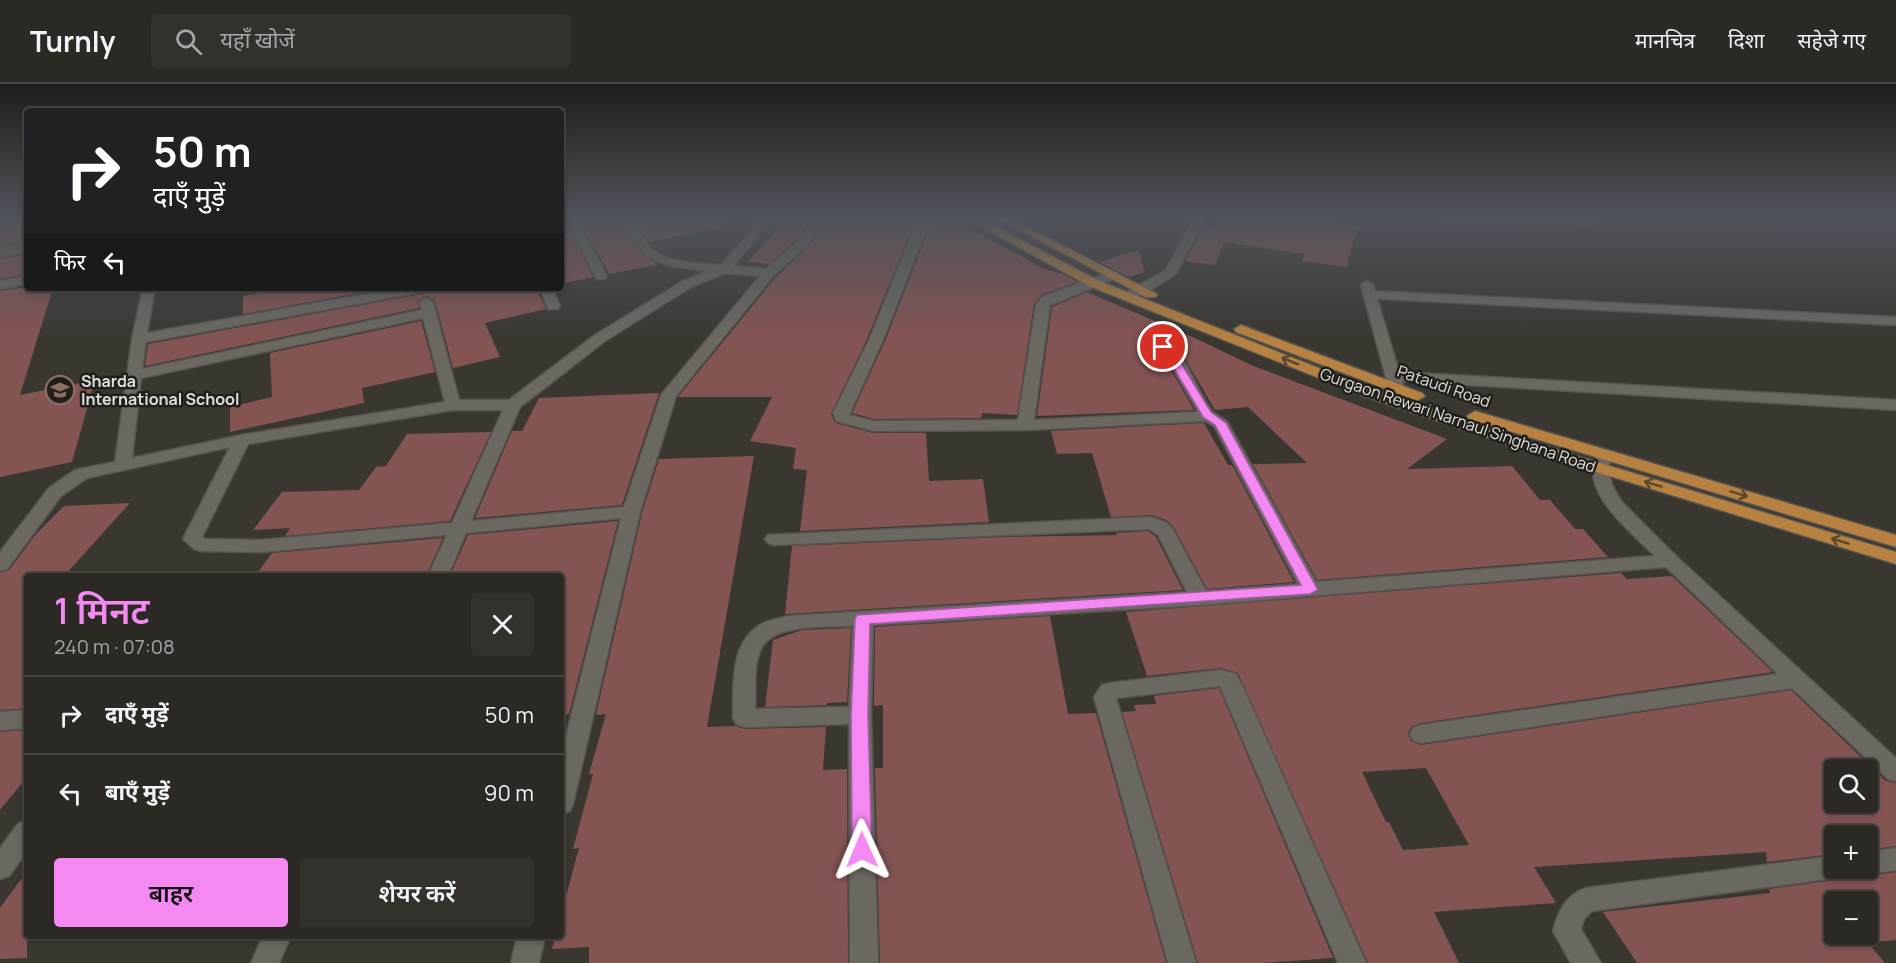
<!DOCTYPE html>
<html lang="hi">
<head>
<meta charset="utf-8">
<style>
  :root { --surface:#2c2925; --page:#34312d; --text:#f1f3f6; --muted:#a6a6a7; --line:#484542; --accent:#f489f1 }
  body { margin:0; font-family:Manrope,"Noto Sans Devanagari",sans-serif; background:var(--page); color:var(--text); height:100vh; display:flex; flex-direction:column; font-size:22px; white-space:nowrap }
  * { box-sizing:border-box; margin:0 }
  p { font-size:20px; color:var(--muted) }
  .icon { flex:none; width:33px; height:33px; fill:none; stroke:currentColor; stroke-width:2; stroke-linecap:round; stroke-linejoin:round }
  .map { position:relative; flex:1; overflow:hidden }
  .drawer { position:absolute; left:24px; top:489px; width:540px; height:366px; display:flex; flex-direction:column; background:var(--surface); border-radius:6px; box-shadow:0 3px 9px #0003,0 0 0 2px var(--line) }
  .drawer>* { flex:none }
  .hud { position:absolute; left:24px; top:24px; width:540px; height:183px; border-radius:6px; box-shadow:0 3px 9px #0003,0 0 0 2px var(--line); background:#202124; color:#fff; overflow:hidden }
  .tools { position:absolute; left:1824px; top:675px; display:grid; gap:12px }
  .tools a { display:grid; place-items:center; width:54px; height:54px; border-radius:6px; background:var(--surface); box-shadow:0 3px 9px #0003,0 0 0 2px var(--line); font-size:30px }
  .pin { position:absolute; display:grid; place-items:center; width:51px; height:51px; color:#fff; margin:-26px; border:3px solid #fff; border-radius:50%; box-shadow:0 2px 6px #0007 }
  .me { position:absolute; width:66px; margin:-33px; rotate:359deg; stroke-linejoin:round; filter:drop-shadow(0 0 4px #0008) }
  .turn { display:flex; align-items:center; gap:21px; height:126px; padding:0 30px; font-size:27px }
  .turn .icon { width:78px; height:78px; stroke-width:2.5 }
  .turn b { display:block; font-size:42px; line-height:51px }
  .then { display:flex; align-items:center; height:57px; padding:0 30px; background:#0003; gap:12px; font-size:22px }
  .round { display:grid; place-items:center; flex:none; width:63px; height:63px; border-radius:6px; background:var(--page) }
  .head { display:flex; align-items:center; justify-content:space-between; height:102px; padding:0 30px }
  h1 { font-size:36px; font-weight:600; line-height:45px; color:var(--accent) }
  .cta { display:flex; gap:12px; margin-top:auto; padding:12px 30px }
  .cta a { flex:1; height:69px; border-radius:6px; background:var(--accent); color:#111; font-size:24px; font-weight:600; line-height:69px; text-align:center }
  .cta a+a { background:var(--page); color:var(--text) }
  ul { padding:0; list-style:none }
  li { display:flex; align-items:center; gap:18px; height:78px; padding:0 30px; border-top:2px solid var(--line) }
  li div { flex:1 }
  li b { display:block; font-size:22px }
  li em { font-style:normal }
  header { display:flex; align-items:center; gap:36px; box-sizing:border-box; height:84px; padding:0 30px; background:var(--surface); border-bottom:2px solid var(--line) }
  header strong { font-size:28px }
  nav { display:flex; gap:33px; margin-inline-start:auto; font-size:21px }
  .search { width:420px; height:54px; background:var(--page); display:flex; align-items:center; gap:15px; box-sizing:border-box; padding:0 21px; border-radius:6px; color:var(--muted); font-size:22px }
  .map>svg:first-child { display:block }
  .building { fill:#845453; fill-rule:evenodd }
  .lines { fill:none; stroke-linecap:round; stroke-linejoin:round }
  .lane-casing { stroke:#56544f; stroke-width:3 }
  .street-casing { stroke:#56544f; stroke-width:3 }
  .primary-casing { stroke:#56544f; stroke-width:3 }
  .lane { fill:#6b6861; fill-rule:evenodd }
  .street { fill:#6b6861; fill-rule:evenodd }
  .primary { fill:#b68141; fill-rule:evenodd }
  .oneway { stroke:#5c462b }
  .route { fill:#f489f1; stroke:#9f599d; stroke-width:1.5 }
  .labels { text-anchor:middle; dominant-baseline:central; stroke-width:5; stroke-linejoin:round; paint-order:stroke }
  .poi-label { font-size:16px; font-weight:bold; fill:#e0deda; stroke:#201f1c; text-anchor:start }
  .street-label { font-size:16px; fill:#e0deda; stroke:#201f1c }
</style>
</head>
<body>
<header>
<strong>Turnly</strong>
<div class="search"><svg class="icon" aria-label="search" viewBox="0 0 24 24"><circle cx="10" cy="10" r="6"/><path d="M15 15l6 6"/></svg>यहाँ खोजें</div>
<nav><a>मानचित्र</a><a>दिशा</a><a>सहेजे गए</a></nav>
</header>
<div class="map">
<svg width="1896" height="879" viewBox="0 0 1896 879">
  <rect width="100%" height="100%" fill="#3a3731"/>
  <!-- building -->
  <g class="building">
    <polygon points="561,132 562,132 593,193 561,200"/>
    <polygon points="577,132 619,132 636,162 657,181 609,190"/>
    <polygon points="634,132 720,132 721,144 649,158"/>
    <polygon points="788,132 813,132 796,156 769,180 748,178"/>
    <polygon points="830,132 937,132 913,142 867,255 831,330 835,339 873,349 926,349 929,397 983,395 989,438 800,447 807,386 793,385 796,364 750,357 772,313 678,313 775,194 808,163"/>
    <polygon points="1227,132 1282,132 1358,143 1346,183 1302,177 1304,170 1224,158 1215,181 1185,177 1204,143 1219,146"/>
    <polygon points="955,136 1044,185 1063,190 1077,198 1041,211 1034,220 1017,331 982,329 981,334 874,335 852,329 885,257 928,147"/>
    <polygon points="27,138 27,158 0,163 0,142"/>
    <polygon points="1138,166 1145,188 1129,193 1100,178"/>
    <polygon points="27,170 24,190 0,195 0,175"/>
    <polygon points="19,204 53,204 20,311 95,296 72,378 0,393 0,207"/>
    <polygon points="288,204 388,204 243,230 243,212"/>
    <polygon points="430,204 536,204 546,225 485,239 500,273 453,284 435,217 427,212 417,217 419,224 145,282 148,260 422,210"/>
    <polygon points="1087,208 1197,255 1251,281 1447,355 1407,385 1512,382 1540,416 1550,416 1575,445 1583,445 1608,473 1317,496 1253,380 1307,379 1248,323 1215,326 1187,278 1172,261 1162,257 1154,263 1164,274 1194,326 1037,332 1052,223"/>
    <polygon points="421,237 435,288 362,304 364,319 230,348 230,323 272,313 270,269"/>
    <polygon points="659,309 622,421 475,434 512,347 522,347 539,314"/>
    <polygon points="1204,339 1228,381 1232,381 1294,498 1207,505 1173,442 1166,436 1152,431 1111,433 1092,369 1057,370 1051,347"/>
    <polygon points="491,348 450,437 285,452 290,444 253,446 282,408 359,406 376,383 386,382 407,350"/>
    <polygon points="754,372 707,643 735,642 744,645 826,643 823,686 847,685 848,879 589,879 589,863 552,865 555,852 561,852 561,830 579,764 573,765 593,690 589,690 606,630 596,631 642,429 659,375"/>
    <polygon points="130,419 64,492 27,492 27,624 0,626 0,489 9,486 36,450 64,422"/>
    <polygon points="618,437 569,630 561,631 561,492 450,492 468,451"/>
    <polygon points="1148,447 1156,453 1183,506 785,530 792,462 1005,453 1117,451 1116,449"/>
    <polygon points="443,454 426,492 255,492 272,469"/>
    <path d="M1621,489L1627,495L1672,492L1773,588L1421,639L1411,643L1408,649L1411,657L1421,661L1791,606L1886,697L1896,699V762L1868,766V752H1834V770L1767,778L1766,768L1534,783L1556,819L1434,828L1459,879H1368L1238,589L1220,584L1147,592L1126,528ZM1426,684L1469,761L1403,766L1389,738H1386L1362,688ZM1834,686H1868V718H1834Z"/>
    <polygon points="1050,532 1068,630 1096,629 1166,879 880,879 875,684 883,684 883,621 874,622 874,617 875,543"/>
    <polygon points="851,544 847,618 827,619 827,621 765,623 773,556 802,546"/>
    <polygon points="1219,604 1333,874 1263,879 1198,879 1122,628 1136,627 1134,621 1156,620 1154,612"/>
    <polygon points="27,646 27,693 0,726 0,648"/>
    <path d="M1848,784H1856L1858,789L1868,792L1896,788V856L1868,859L1885,879H1637L1603,828L1770,809L1769,805L1835,796L1844,793ZM1834,818H1868V850H1834Z"/>
    <polygon points="27,787 27,874 0,875 0,824"/>
  </g>
  <g class="lines">
    <!-- lane casing -->
    <g class="lane-casing">
      <polygon id="lane" points="1370,207 1896,233 1896,241 1365,214 1364,211 1365,208"/>
    </g>
    <!-- street casing -->
    <g class="street-casing">
      <g id="street">
        <polygon points="12,132 27,132 27,136 0,140 0,134"/>
        <polygon points="564,132 575,132 607,192 605,195 597,195 595,192"/>
        <path d="M621,132H631C638,143 642,156 652,165C667,180 701,179 721,181L764,132H775L733,182L766,185L798,158L816,132H828L806,162L773,192L676,312L640,428L573,720L570,727L561,730V672L621,434L466,449L448,492H428L447,451L262,468L201,467L194,465L183,455L230,363L87,394L61,412L7,485L0,487V468L49,404L75,386L115,378L132,255L143,204H155L147,249L401,204H428L422,208L146,258L142,285L422,226L419,218L426,214L433,218L459,316H509L595,251L683,197L708,187C655,180 645,182 621,132ZM725,189L760,192L661,311L624,423L471,437L520,323L605,257L691,203ZM423,234L445,318L242,351L132,374L141,294ZM453,326H503L452,439L262,456L205,455L202,453L248,360Z"/>
        <path d="M943,132H959L926,145L883,256L849,331L874,337L1018,336L1036,221L1042,213L1109,188H1117L1119,191L1117,194L1050,221L1034,336L1198,328L1166,273L1156,263L1163,259C1187,265 1197,311 1213,328C1217,332 1224,334 1228,339L1316,498L1655,472C1631,448 1575,405 1599,368H1611L1613,371L1608,384L1612,401L1621,417L1677,473L1896,674V697L1888,695L1792,604L1421,659L1413,656L1410,650L1413,644L1421,641L1778,590L1666,483L1200,521L873,541L871,631L878,879H850L849,640L744,643L736,640L733,634C734,604 729,563 757,543C766,536 778,535 788,532L1187,508L1158,451L1149,445L774,461L768,459L765,455L768,451L1151,433L1165,438L1172,444L1206,507L1298,500L1214,342L1205,337L1025,346L874,347L836,337L833,329L869,256L915,143ZM853,542L849,623L755,625C756,605 753,583 761,565C772,539 829,543 853,542Z"/>
        <polygon points="1195,132 1206,132 1175,191 1133,216 1123,216 1122,213 1123,210 1166,186"/>
        <polygon points="1440,132 1511,132 1588,136 1594,139 1588,142 1446,135"/>
        <polygon points="27,160 27,168 0,173 0,165"/>
        <polygon points="27,192 27,200 0,205 0,197"/>
        <polygon points="1367,197 1373,201 1399,288 1896,316 1896,326 1402,297 1405,305 1404,318 1396,323 1388,318 1389,305 1361,201"/>
        <polygon points="540,204 552,204 560,222 558,225 548,225"/>
        <polygon points="1220,586 1236,590 1243,603 1366,879 1338,879 1220,602 1116,614 1196,879 1168,879 1094,613 1102,601 1110,599"/>
        <polygon points="27,626 27,644 0,646 0,628"/>
        <polygon points="27,736 27,767 9,792 0,795 0,764 18,740"/>
        <polygon points="1896,764 1896,786 1868,790 1859,787 1858,784 1868,784 1868,768"/>
        <path d="M1834,772V784H1846L1843,791L1834,794L1592,827L1584,835L1581,845L1601,879H1571L1553,847C1559,826 1565,812 1586,804Z"/>
        <polygon points="263,852 291,852 279,879 251,879"/>
        <polygon points="517,852 545,852 539,879 511,879"/>
      </g>
    </g>
    <!-- primary casing -->
    <g class="primary-casing">
      <g id="primary">
        <polygon points="962,132 976,132 1097,196 1374,306 1540,361 1896,468 1896,480 1528,367 1364,312 1089,202"/>
        <polygon points="993,132 1006,132 1157,210 1156,213 1146,213"/>
        <polygon points="1241,241 1422,309 1425,312 1417,317 1412,315 1236,248 1234,245"/>
        <polygon points="1475,327 1896,451 1896,463 1469,335 1467,332"/>
      </g>
    </g>
    <!-- lane -->
    <use href="#lane" class="lane"/>
    <!-- street -->
    <use href="#street" class="street"/>
    <!-- primary -->
    <use href="#primary" class="primary"/>
  </g>
  <!-- one-way arrows -->
  <defs><path id="oneway-shaft" d="M-6 0H5M1.5-3L5.5 0L1.5 3" fill="none" stroke-width="1.6" stroke-linecap="round" stroke-linejoin="round" transform="scale(1.5)"/></defs>
  <g class="oneway">
    <use href="#oneway-shaft" transform="translate(1290 277) rotate(-158)"/>
    <use href="#oneway-shaft" transform="translate(1653 400) rotate(-163)"/>
    <use href="#oneway-shaft" transform="translate(1739 410) rotate(17)"/>
    <use href="#oneway-shaft" transform="translate(1840 457) rotate(-163)"/>
  </g>
  <!-- sky -->
  <linearGradient id="sky" x2="0" y2="1"><stop stop-color="#201e1b"/><stop offset="0.52" stop-color="#4f535a"/><stop offset="1" stop-color="#4f535a" stop-opacity="0"/></linearGradient>
  <rect width="1896" height="255" fill="url(#sky)"/>
  <!-- route -->
  <polygon class="route" points="1163,260 1175,269 1211,328 1226,339 1318,506 1310,510 870,540 868,631 872,766 869,772 862,775 855,772 852,766 851,631 855,535 857,531 1301,501 1215,341 1203,333 1167,273 1157,263"/>
  <!-- icons -->
  <defs>
    <g id="school-ring" transform="scale(1.5)"><circle r="9.5" fill="#201f1c" stroke="#8d6e63" stroke-width="1.5"/><path d="M0-5L7-2L0 1L-7-2ZM-4 1L0 2.5L4 1V4Q0 6-4 4Z" fill="#8d6e63"/></g>
  </defs>
  <g fill-rule="evenodd">
    <use href="#school-ring" x="60" y="306"/>
  </g>
  <g class="labels">
    <!-- poi labels -->
    <g class="poi-label">
      <text x="81" y="297">Sharda<tspan x="81" dy="18">International School</tspan></text>
    </g>
    <!-- street labels -->
    <g class="street-label">
      <text transform="translate(1444 302) rotate(19)">Pataudi Road</text>
      <text transform="translate(1458 336) rotate(19)">Gurgaon Rewari Narnaul Singhana Road</text>
    </g>
  </g>
</svg>
<div class="tools">
<a><svg class="icon" aria-label="search" viewBox="0 0 24 24"><circle cx="10" cy="10" r="6"/><path d="M15 15l6 6"/></svg></a>
<a>+</a>
<a>−</a>
</div>
<div class="pin" style="left:1163px;top:263px;background:#d93025"><svg class="icon" aria-label="arrive" viewBox="0 0 24 24"><path d="M6 21V4h12l-3 4 3 4H6"/></svg></div>
<svg class="me" style="left:862px;top:766px" viewBox="-20 -20 40 40"><path d="M0-17L14 15 0 8-14 15z" fill="#f489f1" stroke="#fff" stroke-width="4"/></svg>
<div class="hud">
<div class="turn"><svg class="icon" aria-label="right" viewBox="0 0 24 24"><path d="M7 20v-9h11M14 6l5 5-5 5"/></svg><div><b>50 m</b>दाएँ मुड़ें</div></div>
<div class="then">फिर<svg class="icon" aria-label="left" viewBox="0 0 24 24"><path d="M17 20v-9H6M10 6l-5 5 5 5"/></svg></div>
</div>
<section class="drawer">
<div class="head"><div><h1>1 मिनट</h1><p>240 m · 07:08</p></div><a class="round"><svg class="icon" aria-label="close" viewBox="0 0 24 24"><path d="M6 6l12 12M18 6L6 18"/></svg></a></div>
<ul>
<li><svg class="icon" aria-label="right" viewBox="0 0 24 24"><path d="M7 20v-9h11M14 6l5 5-5 5"/></svg><div><b>दाएँ मुड़ें</b></div><em>50 m</em></li>
<li><svg class="icon" aria-label="left" viewBox="0 0 24 24"><path d="M17 20v-9H6M10 6l-5 5 5 5"/></svg><div><b>बाएँ मुड़ें</b></div><em>90 m</em></li>
</ul>
<div class="cta"><a>बाहर</a><a>शेयर करें</a></div>
</section>
</div>
</body>
</html>
